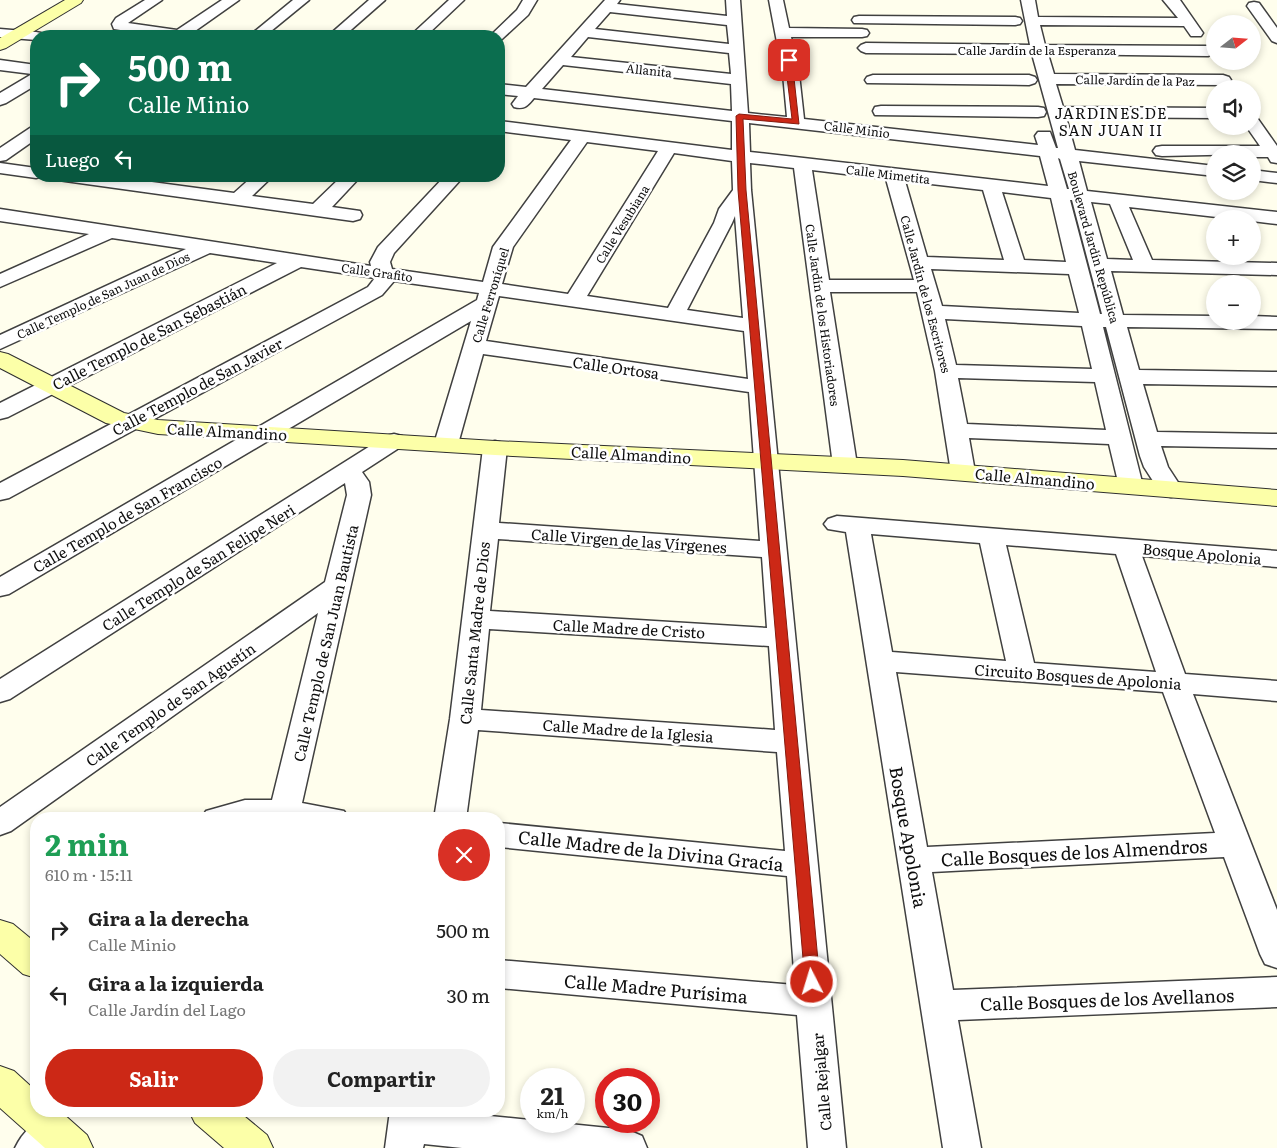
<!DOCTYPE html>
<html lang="es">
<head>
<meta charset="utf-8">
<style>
  :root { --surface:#fff; --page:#f2f2f2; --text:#222; --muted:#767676; --accent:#cc2816 }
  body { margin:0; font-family:Literata,serif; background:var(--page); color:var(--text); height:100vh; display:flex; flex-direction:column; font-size:19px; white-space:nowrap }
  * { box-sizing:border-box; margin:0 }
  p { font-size:16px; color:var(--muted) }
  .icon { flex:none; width:28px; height:28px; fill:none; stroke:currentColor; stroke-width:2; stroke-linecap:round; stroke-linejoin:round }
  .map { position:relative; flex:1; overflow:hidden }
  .details { position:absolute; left:30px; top:812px; width:475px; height:305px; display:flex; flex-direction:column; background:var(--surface); border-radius:20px; box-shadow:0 2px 8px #0003 }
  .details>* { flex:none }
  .guide { position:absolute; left:30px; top:30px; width:475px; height:152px; border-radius:20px; box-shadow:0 2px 8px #0003; background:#0b6e4f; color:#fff; overflow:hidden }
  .needle { width:32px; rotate:73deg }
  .fabs { position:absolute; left:1206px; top:15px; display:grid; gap:10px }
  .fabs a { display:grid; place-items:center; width:55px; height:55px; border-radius:50%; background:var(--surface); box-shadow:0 2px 8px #0003; font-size:25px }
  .speed { position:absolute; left:520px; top:1068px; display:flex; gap:10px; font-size:25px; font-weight:700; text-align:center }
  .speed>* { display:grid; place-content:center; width:65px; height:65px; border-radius:50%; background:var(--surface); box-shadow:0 2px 8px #0003; line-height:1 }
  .speed small { font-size:12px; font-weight:400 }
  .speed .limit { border:8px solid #d22; background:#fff; color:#111 }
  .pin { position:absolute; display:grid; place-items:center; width:42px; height:42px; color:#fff; margin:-21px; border-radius:10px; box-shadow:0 2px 8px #0006 }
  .me { position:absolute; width:55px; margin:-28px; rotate:355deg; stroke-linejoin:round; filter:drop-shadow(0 0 4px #0008) }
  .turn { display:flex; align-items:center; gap:18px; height:105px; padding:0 15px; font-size:22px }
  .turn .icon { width:65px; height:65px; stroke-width:2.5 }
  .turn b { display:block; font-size:35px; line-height:42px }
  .then { display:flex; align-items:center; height:48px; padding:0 15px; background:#0003; gap:10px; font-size:19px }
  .round { display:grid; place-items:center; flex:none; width:52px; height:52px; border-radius:26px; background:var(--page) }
  .headline { display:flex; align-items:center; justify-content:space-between; height:85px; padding:0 15px }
  h1 { font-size:30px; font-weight:700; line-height:38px; color:#1e9e55 }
  .action { display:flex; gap:10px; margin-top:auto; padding:10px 15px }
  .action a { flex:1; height:58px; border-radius:30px; background:var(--accent); color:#fff; font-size:20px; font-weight:700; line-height:58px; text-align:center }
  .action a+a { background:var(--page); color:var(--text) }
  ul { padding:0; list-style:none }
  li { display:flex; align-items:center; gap:15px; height:65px; padding:0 15px }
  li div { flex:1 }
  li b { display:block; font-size:19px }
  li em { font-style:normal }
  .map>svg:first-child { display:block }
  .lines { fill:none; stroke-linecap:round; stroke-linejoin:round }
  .street-casing { stroke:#404040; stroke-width:3 }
  .secondary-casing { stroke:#2f2f2f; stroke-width:2 }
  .street { fill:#fff; fill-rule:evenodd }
  .secondary { fill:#fcffa8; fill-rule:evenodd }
  .route { fill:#cc2816; stroke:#851a0e }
  .labels { text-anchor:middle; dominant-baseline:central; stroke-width:5; stroke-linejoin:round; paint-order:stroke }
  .far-street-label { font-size:12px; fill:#0d0d0d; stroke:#fff }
  .far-quarter-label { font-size:15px; letter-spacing:1px; fill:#0d0d0d; stroke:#fff }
  .street-label { font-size:15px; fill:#0d0d0d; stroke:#fff }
  .near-street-label { font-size:18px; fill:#0d0d0d; stroke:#fff }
</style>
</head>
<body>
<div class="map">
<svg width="1277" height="1148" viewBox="0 0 1277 1148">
  <rect width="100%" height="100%" fill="#fffeed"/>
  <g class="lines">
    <!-- street casing -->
    <g class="street-casing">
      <g id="street">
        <polygon points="145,0 162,0 128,23 177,30 222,0 239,0 188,36 158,36 114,29 112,24 116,18"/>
        <polygon points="293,0 309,0 265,36 249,36"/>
        <polygon points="369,0 385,0 344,36 328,36"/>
        <polygon points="449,0 464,0 426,36 410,36"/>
        <polygon points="523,0 537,0 528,15 502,39 499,40 499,36 490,36 517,10"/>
        <path d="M605,0H620L617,4L727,16L726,0H740L748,113L787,117L783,74L769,0H783L789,28L862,29L867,30L869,33L867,36L862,37H791L799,74L804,119L1038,145L1035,136L1038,132H1050L1056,148H1058L1032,54L866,53L861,51L858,48L861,45L866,43L1030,45L1021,0H1035L1038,17L1178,18L1163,0H1180L1203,33L1201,36H1191L1184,26L1040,25L1045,45L1208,46L1215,50L1213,54L1208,56L1048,54L1054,74L1223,75L1229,77L1231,80L1229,83L1223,85L1056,84L1063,107L1215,108V118L1066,117L1075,150L1215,166V176L1079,161L1087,191L1277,212V224L1252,221V219H1234L1129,207L1152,260L1277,263V275L1111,271L1123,315L1215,316V321H1252V316L1277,317V329L1127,327L1139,370L1277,372V386L1143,384L1157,432L1277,434V448L1161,446L1168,467L1183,490L1180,495L1171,497L1162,495L1144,467L1140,456L1106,327H1103L1143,486L1140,491L1131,493L1122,491L1119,486L1109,444L969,438L975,472L972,477L963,479L954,477L951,472L935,371L917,292H830L857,465L853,470L845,472L837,470L833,465L794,168L750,163L751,190L846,1148H808L797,1015L499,988V960L795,985L787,876L499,847V823L785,851L777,752L478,730L466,819H434L450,719L483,448L487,443L495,441L503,443L507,448L499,523L760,541L749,392L483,354L458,444L454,449L446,451L438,449L434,444L471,321L9,594L0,596V577L477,300L479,293L394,281L382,295L9,498L0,500V483L368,287L375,278L301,267L8,417L0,419V403L277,263L210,253L0,349V335L186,249L112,238L0,287V274L89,234L0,221V209L371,266L370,262L378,247L445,176H464L394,253L390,262L392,269L483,282L493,247L571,140L499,131V121L732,150V121L534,98C528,105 525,110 514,107L512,104L518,96L499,94V84L526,87ZM610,12L727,25L729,44L595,29ZM588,37L729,53L731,74L571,57ZM563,65L731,84L732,111L542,89ZM749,123L1040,156L1048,186L750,152ZM587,142L658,151L568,294L502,284L513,247ZM674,153L732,161L733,190L719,209L714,223L668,308L587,296ZM1058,158L1060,159L1069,189H1067ZM812,170L886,179L914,280H829ZM905,181L983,190L1004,260L927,257ZM1002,192L1051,198L1066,262L1024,260ZM1070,200H1072L1102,314H1100ZM1091,202L1110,204L1133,260L1107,259ZM735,216L743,318L687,310L732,223ZM931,269L1069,274L1079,313L942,306ZM499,296L744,331L748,379L486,341ZM945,319L1082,326L1092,369L956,365ZM958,378L1095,382L1106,430L967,424ZM498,539L762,557L767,628L490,611ZM489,629L769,646L775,730L481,710Z"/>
        <polygon points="1254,2 1259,3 1277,28 1277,43 1272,41 1247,6 1249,3"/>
        <polygon points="859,16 1015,17 1020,18 1022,21 1020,24 1015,25 854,23 852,20 854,17"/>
        <polygon points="0,29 36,32 41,33 43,36 36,36 36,40 0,37"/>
        <polygon points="0,60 36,65 36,85 6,103 0,105 0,93 32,74 0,70"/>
        <polygon points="873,75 1029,75 1035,77 1037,80 1035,83 1029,85 867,83 865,80 867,77"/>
        <polygon points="881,106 1038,107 1044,108 1046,112 1044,116 1038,117 875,115 873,111 875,107"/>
        <polygon points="1252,118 1258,119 1277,146 1277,163 1271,162 1268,157 1252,157 1252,154 1162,156 1156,155 1153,151 1156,147 1162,146 1260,146 1246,126 1252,126"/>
        <polygon points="36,127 36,139 6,160 0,161 0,148 30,128"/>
        <polygon points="0,163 36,168 36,176 43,176 36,178 0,173"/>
        <polygon points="1252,170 1277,173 1277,183 1252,180"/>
        <polygon points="56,176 107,176 234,193 253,176 273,176 252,196 313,204 342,176 361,176 332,207 360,211 362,215 360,219 353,221 65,181 59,180"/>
        <polygon points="394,434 402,436 406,441 402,446 362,472 369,482 371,495 302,803 344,811 349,819 201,819 206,811 245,800 272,800 318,613 11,831 0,835 0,807 325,582 347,495 345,483 10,699 0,702 0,679 386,436"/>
        <path d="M837,516L1277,551V567L1142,556L1185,674L1277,681V701L1193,694L1277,910V968L1265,964L1260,954L1224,857L932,872L953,990L1277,977V1007L958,1020L981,1148H943L846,532L828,529L824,524L828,519ZM871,534L980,543L1006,661L892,652ZM1006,545L1116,554L1156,672L1034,663ZM896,672L1163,692L1215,833L927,847Z"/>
        <polygon points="390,1111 440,1111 628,1130 642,1136 647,1148 462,1148 424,1144 423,1148 385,1148"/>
        <path d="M54,1114L67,1119L73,1131L67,1143L62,1148H15C23,1131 36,1120 54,1114Z"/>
      </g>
    </g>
    <!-- secondary casing -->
    <g class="secondary-casing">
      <g id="secondary">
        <polygon points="65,0 83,0 81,3 6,48 0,50 0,38"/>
        <polygon points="0,352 8,354 124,413 158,420 495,441 903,460 1277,490 1277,506 903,476 495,455 158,434 106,423 0,368"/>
        <polygon points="0,920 13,924 36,943 36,978 23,974 0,954"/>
        <polygon points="0,1066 14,1071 36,1091 36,1111 60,1111 87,1135 93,1148 45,1148 0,1108"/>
        <polygon points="189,1111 238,1111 267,1135 273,1148 224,1148 195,1123"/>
      </g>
    </g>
    <!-- street -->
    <use href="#street" class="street"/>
    <!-- secondary -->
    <use href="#secondary" class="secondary"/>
  </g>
  <!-- route -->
  <polygon class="route" points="789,58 792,60 799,124 743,119 746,190 820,982 818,987 812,989 807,987 805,982 738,190 736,116 739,114 792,119 785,60"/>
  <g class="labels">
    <!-- far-street labels -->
    <g class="far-street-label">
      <text x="1037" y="50">Calle Jardín de la Esperanza</text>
      <text transform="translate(649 70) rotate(6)">Allanita</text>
      <text transform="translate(1135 80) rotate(1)">Calle Jardín de la Paz</text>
      <text transform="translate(857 129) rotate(7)">Calle Minio</text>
      <text transform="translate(888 174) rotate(7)">Calle Mimetita</text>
      <text transform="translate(622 224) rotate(-58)">Calle Vesubiana</text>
      <text transform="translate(1094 247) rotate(74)">Boulevard Jardín República</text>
      <text transform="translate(377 272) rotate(8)">Calle Grafito</text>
      <text transform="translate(926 294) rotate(75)">Calle Jardín de los Escritores</text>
      <text transform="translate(103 295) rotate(-25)">Calle Templo de San Juan de Dios</text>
      <text transform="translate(490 295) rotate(-73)">Calle Ferroníquel</text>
      <text transform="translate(823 315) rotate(82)">Calle Jardín de los Historiadores</text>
    </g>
    <!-- far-quarter labels -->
    <g class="far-quarter-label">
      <text x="1111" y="112">JARDINES DE<tspan x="1111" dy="17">SAN JUAN II</tspan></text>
    </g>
    <!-- street labels -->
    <g class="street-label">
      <text transform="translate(149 336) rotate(-27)">Calle Templo de San Sebastián</text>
      <text transform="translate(616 367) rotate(8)">Calle Ortosa</text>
      <text transform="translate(197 386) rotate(-28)">Calle Templo de San Javier</text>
      <text transform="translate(227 431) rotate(3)">Calle Almandino</text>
      <text transform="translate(631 454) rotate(3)">Calle Almandino</text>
      <text transform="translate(1035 478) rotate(5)">Calle Almandino</text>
      <text transform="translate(127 514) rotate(-30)">Calle Templo de San Francisco</text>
      <text transform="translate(629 540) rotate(4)">Calle Virgen de las Vírgenes</text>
      <text transform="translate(1202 553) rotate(5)">Bosque Apolonia</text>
      <text transform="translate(198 567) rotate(-32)">Calle Templo de San Felipe Neri</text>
      <text transform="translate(629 628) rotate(3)">Calle Madre de Cristo</text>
      <text transform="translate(474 633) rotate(-84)">Calle Santa Madre de Dios</text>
      <text transform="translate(325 643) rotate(-77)">Calle Templo de San Juan Bautista</text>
      <text transform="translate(1078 676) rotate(4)">Circuito Bosques de Apolonia</text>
      <text transform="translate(170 704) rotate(-35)">Calle Templo de San Agustín</text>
      <text transform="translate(628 730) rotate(4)">Calle Madre de la Iglesia</text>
      <text transform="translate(821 1082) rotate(-95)">Calle Rejalgar</text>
    </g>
    <!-- near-street labels -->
    <g class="near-street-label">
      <text transform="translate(909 837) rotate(80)">Bosque Apolonia</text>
      <text transform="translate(651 850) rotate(6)">Calle Madre de la Divina Gracía</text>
      <text transform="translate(1074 852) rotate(-3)">Calle Bosques de los Almendros</text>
      <text transform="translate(656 988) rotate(5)">Calle Madre Purísima</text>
      <text transform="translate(1107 999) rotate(-2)">Calle Bosques de los Avellanos</text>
    </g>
  </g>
</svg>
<div class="fabs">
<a><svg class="needle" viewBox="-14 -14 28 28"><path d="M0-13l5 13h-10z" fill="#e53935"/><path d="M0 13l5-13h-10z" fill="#767676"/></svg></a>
<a><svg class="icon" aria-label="sound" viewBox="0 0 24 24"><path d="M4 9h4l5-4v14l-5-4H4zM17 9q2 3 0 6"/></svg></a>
<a><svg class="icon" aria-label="layers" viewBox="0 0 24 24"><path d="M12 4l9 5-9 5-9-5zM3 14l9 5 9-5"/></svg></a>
<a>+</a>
<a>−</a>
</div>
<div class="speed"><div>21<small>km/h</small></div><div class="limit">30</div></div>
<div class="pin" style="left:789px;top:60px;background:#d93025"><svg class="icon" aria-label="arrive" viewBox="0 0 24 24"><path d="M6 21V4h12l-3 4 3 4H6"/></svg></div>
<svg class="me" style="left:812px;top:982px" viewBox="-20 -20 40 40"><circle r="17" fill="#cc2816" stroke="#fff" stroke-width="3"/><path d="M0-11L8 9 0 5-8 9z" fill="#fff"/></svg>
<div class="guide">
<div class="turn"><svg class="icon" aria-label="right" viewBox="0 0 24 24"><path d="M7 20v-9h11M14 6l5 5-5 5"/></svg><div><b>500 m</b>Calle Minio</div></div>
<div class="then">Luego<svg class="icon" aria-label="left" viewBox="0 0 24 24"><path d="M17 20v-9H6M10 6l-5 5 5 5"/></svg></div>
</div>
<section class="details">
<div class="headline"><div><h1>2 min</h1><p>610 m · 15:11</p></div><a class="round" style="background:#d93025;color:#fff"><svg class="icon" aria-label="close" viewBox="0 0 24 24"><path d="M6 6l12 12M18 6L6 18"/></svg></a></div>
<ul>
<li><svg class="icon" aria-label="right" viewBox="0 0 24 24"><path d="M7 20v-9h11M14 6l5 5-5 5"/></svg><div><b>Gira a la derecha</b><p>Calle Minio</p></div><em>500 m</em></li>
<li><svg class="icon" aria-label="left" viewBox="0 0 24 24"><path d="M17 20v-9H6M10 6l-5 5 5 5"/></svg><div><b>Gira a la izquierda</b><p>Calle Jardín del Lago</p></div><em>30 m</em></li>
</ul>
<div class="action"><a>Salir</a><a>Compartir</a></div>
</section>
</div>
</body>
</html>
